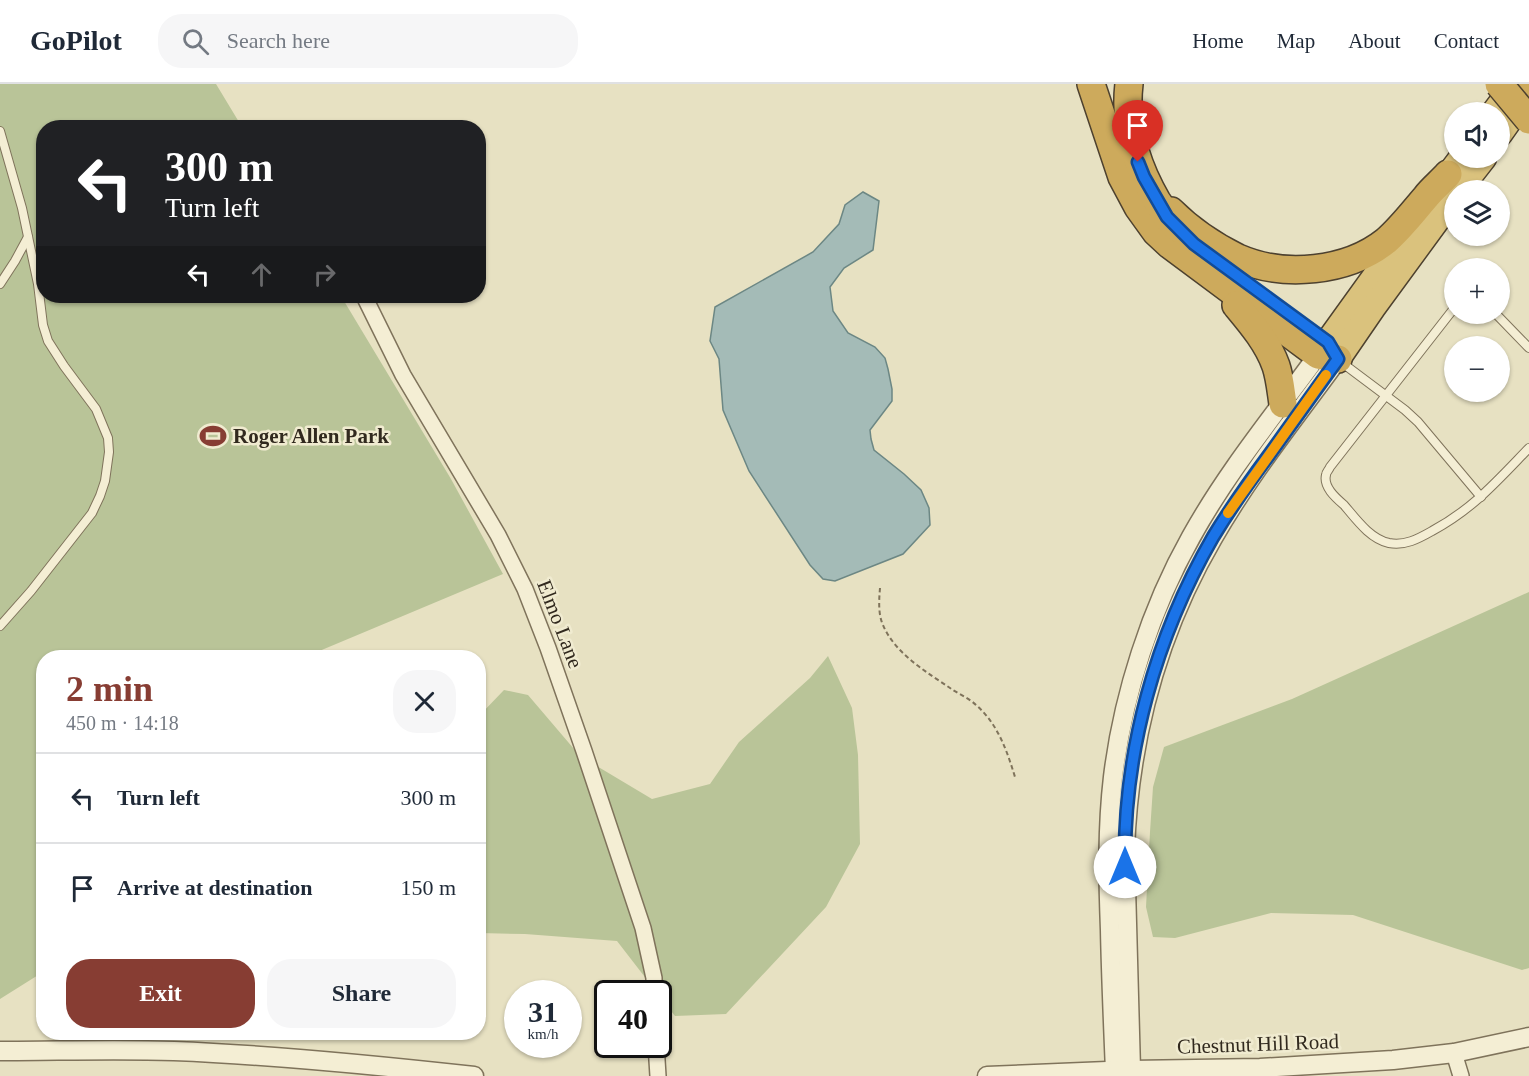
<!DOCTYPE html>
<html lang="en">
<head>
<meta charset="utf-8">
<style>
  :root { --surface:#fff; --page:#f6f6f7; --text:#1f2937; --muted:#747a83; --line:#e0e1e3; --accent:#873d33 }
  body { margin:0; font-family:Georgia,serif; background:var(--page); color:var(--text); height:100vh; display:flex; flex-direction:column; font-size:22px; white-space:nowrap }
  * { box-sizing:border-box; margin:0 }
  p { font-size:20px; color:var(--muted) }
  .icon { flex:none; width:33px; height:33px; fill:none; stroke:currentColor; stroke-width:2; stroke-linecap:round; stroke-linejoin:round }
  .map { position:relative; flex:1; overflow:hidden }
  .details { position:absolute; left:36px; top:566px; width:450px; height:390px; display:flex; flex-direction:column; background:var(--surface); border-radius:24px; box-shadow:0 2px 4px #0004 }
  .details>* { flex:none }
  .hud { position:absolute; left:36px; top:36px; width:450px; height:183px; border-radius:24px; box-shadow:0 2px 4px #0004; background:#202124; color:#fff; overflow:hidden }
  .controls { position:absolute; left:1444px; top:18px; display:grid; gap:12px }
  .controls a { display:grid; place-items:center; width:66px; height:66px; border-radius:50%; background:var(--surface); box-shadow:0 2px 4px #0004; font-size:30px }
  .speed { position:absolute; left:504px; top:896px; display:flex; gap:12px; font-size:30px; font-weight:700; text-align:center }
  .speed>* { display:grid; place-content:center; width:78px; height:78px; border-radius:50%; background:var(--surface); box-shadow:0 2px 4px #0004; line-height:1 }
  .speed small { font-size:15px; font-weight:400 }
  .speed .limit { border:3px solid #111; border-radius:9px; background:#fff; color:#111 }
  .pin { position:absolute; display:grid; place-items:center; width:51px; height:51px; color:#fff; margin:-62px -26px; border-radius:50% 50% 50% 0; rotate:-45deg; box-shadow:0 0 6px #0007 }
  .pin .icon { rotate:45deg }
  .me { position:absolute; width:66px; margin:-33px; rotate:0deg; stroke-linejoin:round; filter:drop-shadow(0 0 4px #0008) }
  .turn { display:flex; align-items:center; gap:21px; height:126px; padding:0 30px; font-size:27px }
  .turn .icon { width:78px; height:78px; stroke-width:2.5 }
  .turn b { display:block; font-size:42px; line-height:51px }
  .lanes { display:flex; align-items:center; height:57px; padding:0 30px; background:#0003; justify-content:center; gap:30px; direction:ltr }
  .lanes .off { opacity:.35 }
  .round { display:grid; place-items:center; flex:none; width:63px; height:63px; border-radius:24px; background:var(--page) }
  .head { display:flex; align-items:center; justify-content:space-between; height:102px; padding:0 30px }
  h1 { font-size:36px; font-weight:700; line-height:45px; color:var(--accent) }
  .button { display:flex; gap:12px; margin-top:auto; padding:12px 30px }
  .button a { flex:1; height:69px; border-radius:24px; background:var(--accent); color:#fff; font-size:24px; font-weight:700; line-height:69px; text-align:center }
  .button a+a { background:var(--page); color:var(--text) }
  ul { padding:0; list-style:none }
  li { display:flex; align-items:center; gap:18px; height:90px; padding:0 30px; border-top:2px solid var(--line) }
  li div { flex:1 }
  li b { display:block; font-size:22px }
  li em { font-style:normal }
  header { display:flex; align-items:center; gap:36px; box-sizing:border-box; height:84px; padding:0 30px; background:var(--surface); border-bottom:2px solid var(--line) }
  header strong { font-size:28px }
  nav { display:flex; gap:33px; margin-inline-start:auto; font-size:21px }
  .search { width:420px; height:54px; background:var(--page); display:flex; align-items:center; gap:15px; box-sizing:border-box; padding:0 21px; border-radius:24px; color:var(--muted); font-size:22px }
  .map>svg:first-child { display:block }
  .green { fill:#b9c498 }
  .water { fill:#a4bbb7; stroke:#6c8784; stroke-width:1.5 }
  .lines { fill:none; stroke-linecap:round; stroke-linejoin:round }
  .service-casing { stroke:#7f735b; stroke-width:10 }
  .minor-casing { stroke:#7f735b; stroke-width:18 }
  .tertiary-casing { stroke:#7f735b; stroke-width:21 }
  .trunk-casing { stroke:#4d412f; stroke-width:27 }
  .motorway-casing { stroke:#4d412f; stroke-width:30 }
  .path { stroke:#7f735b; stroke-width:2; stroke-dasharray:4.5 3; stroke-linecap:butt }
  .service { stroke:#f4eed4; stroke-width:8 }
  .minor { stroke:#f4eed4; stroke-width:15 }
  .tertiary { stroke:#f4eed4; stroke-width:18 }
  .trunk { stroke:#dac27d; stroke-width:24 }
  .motorway { stroke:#cdaa5c; stroke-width:27 }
  .motorway-bridge-casing { stroke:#4d412f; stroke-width:30; stroke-linecap:butt }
  .motorway-bridge { stroke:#cdaa5c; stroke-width:27 }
  .route-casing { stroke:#114b97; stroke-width:15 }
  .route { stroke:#1a73e8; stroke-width:10 }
  .slow { stroke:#f59e0b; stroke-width:10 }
  .labels { text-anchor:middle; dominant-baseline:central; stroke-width:5; stroke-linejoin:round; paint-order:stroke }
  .poi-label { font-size:21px; font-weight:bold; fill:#31291e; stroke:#f0ebd0; text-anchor:start }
  .street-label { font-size:21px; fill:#31291e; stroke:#f0ebd0 }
</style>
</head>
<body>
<header>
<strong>GoPilot</strong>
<div class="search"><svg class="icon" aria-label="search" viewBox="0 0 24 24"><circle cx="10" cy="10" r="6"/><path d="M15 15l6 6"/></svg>Search here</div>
<nav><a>Home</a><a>Map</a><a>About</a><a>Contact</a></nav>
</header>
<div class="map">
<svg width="1529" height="992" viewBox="0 0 1529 992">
  <rect width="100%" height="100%" fill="#e7e1c2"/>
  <!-- green -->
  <g class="green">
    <polygon points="0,0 216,0 242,43 44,44 44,212 341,212 451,395 503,490 305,573 44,573 43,888 0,915"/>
    <polygon points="1529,508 1529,884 1522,886 1353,831 1271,829 1175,854 1153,853 1146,823 1150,748 1153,703 1164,663 1292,615"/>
    <polygon points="828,572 852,624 858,671 860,760 826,823 726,930 675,932 617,857 525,850 479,849 479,632 504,606 528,611 580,672 652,715 710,700 739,658 810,594"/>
  </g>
  <!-- water -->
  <polygon class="water" points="863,108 879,117 873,166 844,184 830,203 833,227 848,249 875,263 885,274 888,285 892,305 892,317 870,346 871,355 874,366 904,390 921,406 929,424 930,441 903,470 835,497 823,495 810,481 749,387 723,326 719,275 710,257 715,223 813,168 839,140 845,121"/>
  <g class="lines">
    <!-- service casing -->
    <g class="service-casing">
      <g id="service">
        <polyline points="0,47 22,124 38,200 43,241 48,257 64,282 96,325 108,354 109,368 105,397 100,412 92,429 31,507 0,542"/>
        <polyline points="0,200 15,177 28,153"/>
        <path d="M1455,223L1330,383C1329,386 1326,388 1326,391C1323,403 1336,414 1344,421C1356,435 1370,455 1389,459C1405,462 1418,455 1432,447C1473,425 1497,397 1529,364"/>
        <polyline points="1496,230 1529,264"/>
        <polyline points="1341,278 1405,326 1418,338 1481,413"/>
      </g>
    </g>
    <!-- minor casing -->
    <g class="minor-casing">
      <g id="minor">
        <polyline points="364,212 403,291 498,451 525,505 548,564 584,667 643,844 654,894 654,909"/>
        <polyline points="656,960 658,992"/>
        <polyline points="1454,969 1461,992"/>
      </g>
    </g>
    <!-- tertiary casing -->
    <g class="tertiary-casing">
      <g id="tertiary">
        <path d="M0,967C58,967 116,965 174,967C274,971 375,981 474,992"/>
        <path d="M1131,986L1125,766C1129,655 1157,550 1213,454C1249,391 1295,334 1338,275"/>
        <path d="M1115,987C1113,940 1111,893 1110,846C1108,795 1107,744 1113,693C1123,611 1151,524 1191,453C1227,388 1275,330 1318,271"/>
        <polyline points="987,992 1131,986 1260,984 1393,976 1454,969 1529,953"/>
      </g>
    </g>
    <!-- trunk casing -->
    <g class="trunk-casing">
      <g id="trunk">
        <polyline points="1494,28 1515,0"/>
        <polyline points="1500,50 1529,9"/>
        <polyline points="1437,106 1461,74"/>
        <polyline points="1459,106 1484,74"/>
        <polyline points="1318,271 1408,146"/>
        <polyline points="1338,275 1373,224 1455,112"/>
      </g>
    </g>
    <!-- motorway casing -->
    <g class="motorway-casing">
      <g id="motorway">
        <polyline points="1091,0 1122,93 1138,123 1156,148 1170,161 1318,271 1338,275"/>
        <path d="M1129,0C1124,42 1136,81 1157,117C1161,122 1163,128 1167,133C1171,138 1176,142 1181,146"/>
        <polyline points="1522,0 1529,9"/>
        <path d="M1171,127C1190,146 1214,162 1238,174C1284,194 1347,188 1386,157C1401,144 1413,128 1426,113C1432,105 1441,98 1448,90"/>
        <path d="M1236,221C1251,239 1268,259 1276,282C1280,294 1281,307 1283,320"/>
      </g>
    </g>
    <!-- path -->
    <path class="path" d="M880,504C879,516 878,530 883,541C895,570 928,589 953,606C961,611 970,615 976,621C998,640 1007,667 1015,693"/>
    <!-- service -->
    <use href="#service" class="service"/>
    <!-- minor -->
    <use href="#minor" class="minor"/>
    <!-- tertiary -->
    <use href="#tertiary" class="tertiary"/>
    <!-- trunk -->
    <use href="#trunk" class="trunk"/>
    <!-- motorway -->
    <use href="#motorway" class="motorway"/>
    <!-- motorway-bridge casing -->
    <g class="motorway-bridge-casing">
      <polyline id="motorway-bridge" points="1499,0 1529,36"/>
    </g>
    <!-- motorway-bridge -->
    <use href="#motorway-bridge" class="motorway-bridge"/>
  </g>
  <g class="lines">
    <!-- route casing -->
    <g class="route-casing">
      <path id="route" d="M1125,783C1123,668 1156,552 1213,453C1230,425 1249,398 1269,371C1292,339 1315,307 1338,275L1328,258L1194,160L1167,133L1144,93L1138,78"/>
    </g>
    <!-- route -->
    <use href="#route" class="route"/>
    <!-- slow -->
    <polyline class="slow" points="1228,429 1326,291"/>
  </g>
  <!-- icons -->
  <defs>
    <g id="stadium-bare" transform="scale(2.07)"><path d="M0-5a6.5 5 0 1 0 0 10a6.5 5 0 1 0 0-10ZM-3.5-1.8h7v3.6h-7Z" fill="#873d33" stroke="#f0ebd0" stroke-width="2.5" paint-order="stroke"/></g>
  </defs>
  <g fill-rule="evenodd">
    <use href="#stadium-bare" x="213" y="352"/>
  </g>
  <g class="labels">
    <!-- poi labels -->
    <g class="poi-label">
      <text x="233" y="352">Roger Allen Park</text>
    </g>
    <!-- street labels -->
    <g class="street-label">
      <text transform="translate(560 540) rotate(69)">Elmo Lane</text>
      <text transform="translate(1258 960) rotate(-2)">Chestnut Hill Road</text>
    </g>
  </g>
</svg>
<div class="controls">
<a><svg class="icon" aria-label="sound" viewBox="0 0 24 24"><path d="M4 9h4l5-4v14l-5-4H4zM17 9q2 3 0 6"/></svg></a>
<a><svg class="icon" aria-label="layers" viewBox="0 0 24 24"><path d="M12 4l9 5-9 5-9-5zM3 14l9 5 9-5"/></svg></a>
<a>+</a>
<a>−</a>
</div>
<div class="speed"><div>31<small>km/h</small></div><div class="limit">40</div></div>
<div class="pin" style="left:1138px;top:78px;background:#d93025"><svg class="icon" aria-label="arrive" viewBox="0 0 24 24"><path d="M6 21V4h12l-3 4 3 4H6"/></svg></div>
<svg class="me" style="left:1125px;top:783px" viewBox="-20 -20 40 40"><circle r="19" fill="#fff"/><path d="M0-13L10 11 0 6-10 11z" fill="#1a73e8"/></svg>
<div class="hud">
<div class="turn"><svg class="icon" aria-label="left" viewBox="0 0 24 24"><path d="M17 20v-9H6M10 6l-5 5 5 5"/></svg><div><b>300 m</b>Turn left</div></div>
<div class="lanes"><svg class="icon" aria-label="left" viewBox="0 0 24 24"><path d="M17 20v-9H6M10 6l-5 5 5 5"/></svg><svg class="icon off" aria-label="ahead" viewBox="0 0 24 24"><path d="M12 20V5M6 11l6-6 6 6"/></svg><svg class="icon off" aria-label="right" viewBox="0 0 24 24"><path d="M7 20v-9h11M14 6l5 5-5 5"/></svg></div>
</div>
<section class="details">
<div class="head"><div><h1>2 min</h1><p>450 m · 14:18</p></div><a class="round"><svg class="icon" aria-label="close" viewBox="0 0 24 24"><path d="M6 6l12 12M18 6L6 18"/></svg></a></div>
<ul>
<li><svg class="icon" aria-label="left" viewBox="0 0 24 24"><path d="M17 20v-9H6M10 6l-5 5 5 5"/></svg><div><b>Turn left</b></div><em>300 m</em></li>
<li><svg class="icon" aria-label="arrive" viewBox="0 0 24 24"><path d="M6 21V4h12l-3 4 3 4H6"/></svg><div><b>Arrive at destination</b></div><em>150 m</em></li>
</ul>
<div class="button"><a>Exit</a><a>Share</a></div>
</section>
</div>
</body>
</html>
